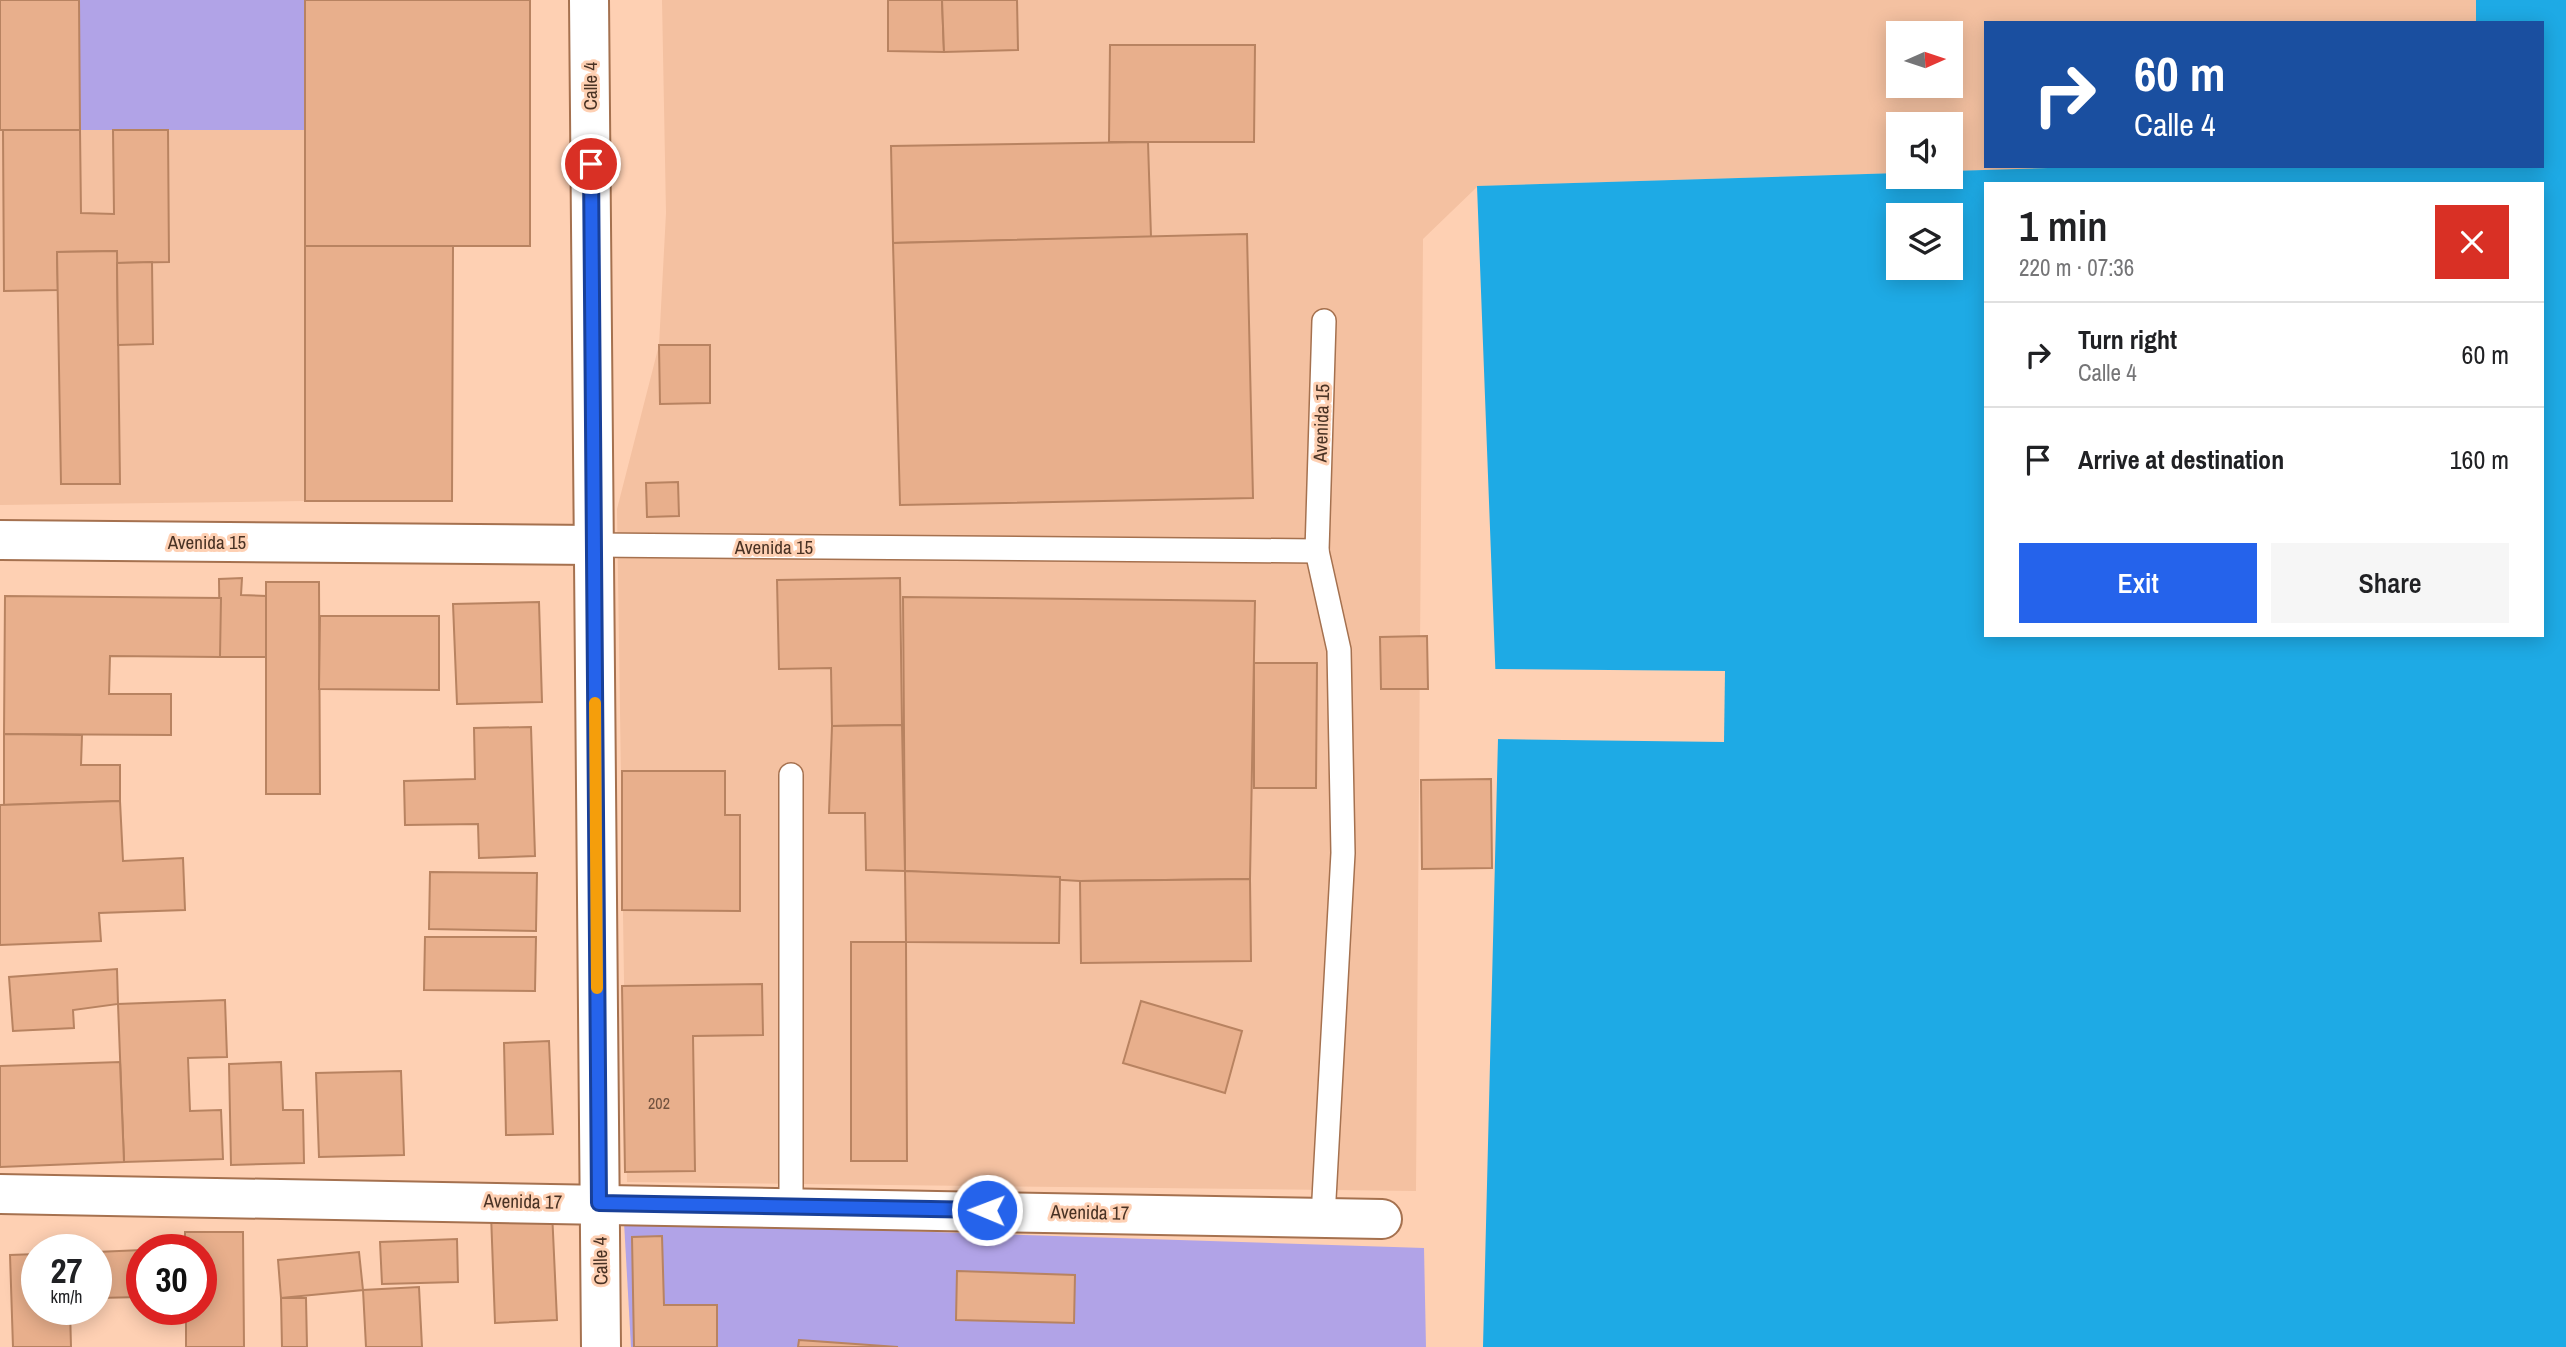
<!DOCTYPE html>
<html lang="en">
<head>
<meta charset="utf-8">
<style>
  :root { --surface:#fff; --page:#f6f6f6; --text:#202124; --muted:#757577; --line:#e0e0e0; --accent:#2563eb }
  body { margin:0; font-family:"Archivo Narrow",sans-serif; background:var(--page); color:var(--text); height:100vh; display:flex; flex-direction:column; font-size:26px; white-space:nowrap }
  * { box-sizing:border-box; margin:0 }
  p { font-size:23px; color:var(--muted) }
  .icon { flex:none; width:38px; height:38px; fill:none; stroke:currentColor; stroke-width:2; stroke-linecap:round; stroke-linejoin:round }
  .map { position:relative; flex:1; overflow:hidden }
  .drawer { position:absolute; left:1984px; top:182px; width:560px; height:455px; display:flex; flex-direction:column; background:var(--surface); border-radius:0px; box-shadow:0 4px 18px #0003 }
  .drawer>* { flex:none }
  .top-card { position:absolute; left:1984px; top:21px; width:560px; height:147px; border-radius:0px; box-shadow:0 4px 18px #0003; background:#1a4fa0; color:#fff; overflow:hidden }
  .needle { width:46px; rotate:87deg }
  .tools { position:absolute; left:1886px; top:21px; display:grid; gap:14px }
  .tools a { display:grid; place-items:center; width:77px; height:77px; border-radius:0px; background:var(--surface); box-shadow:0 4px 18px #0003; font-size:35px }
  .speed { position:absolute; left:21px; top:1234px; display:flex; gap:14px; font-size:35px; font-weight:700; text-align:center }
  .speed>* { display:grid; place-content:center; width:91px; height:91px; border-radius:50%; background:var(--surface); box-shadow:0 4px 18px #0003; line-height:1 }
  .speed small { font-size:18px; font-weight:400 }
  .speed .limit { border:10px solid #d22; background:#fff; color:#111 }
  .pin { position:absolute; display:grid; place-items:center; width:60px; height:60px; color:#fff; margin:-30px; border:4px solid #fff; border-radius:50%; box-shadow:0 2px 7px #0007 }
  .me { position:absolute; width:77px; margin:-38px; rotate:271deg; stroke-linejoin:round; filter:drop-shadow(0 0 5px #0008) }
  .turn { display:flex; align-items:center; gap:24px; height:147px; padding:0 35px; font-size:32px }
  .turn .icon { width:91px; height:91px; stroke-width:2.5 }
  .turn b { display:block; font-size:49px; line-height:60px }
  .round { display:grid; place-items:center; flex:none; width:74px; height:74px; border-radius:0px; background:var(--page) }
  .summary { display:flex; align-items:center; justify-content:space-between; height:119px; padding:0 35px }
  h1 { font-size:42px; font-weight:600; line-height:52px }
  .cta { display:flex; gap:14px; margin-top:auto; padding:14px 35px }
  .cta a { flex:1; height:80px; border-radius:0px; background:var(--accent); color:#fff; font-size:28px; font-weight:600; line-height:80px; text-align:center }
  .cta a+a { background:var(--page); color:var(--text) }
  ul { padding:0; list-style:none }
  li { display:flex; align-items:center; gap:21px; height:105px; padding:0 35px; border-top:2px solid var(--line) }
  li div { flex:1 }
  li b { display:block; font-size:26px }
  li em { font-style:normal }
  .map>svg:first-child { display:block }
  .built { fill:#f4c1a1; fill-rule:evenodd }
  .green { fill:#b1a3e7 }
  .water { fill:#1eaae5; fill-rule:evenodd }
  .pier { fill:#fed0b3 }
  .building { fill:#e8af8c; stroke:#b88361; stroke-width:2 }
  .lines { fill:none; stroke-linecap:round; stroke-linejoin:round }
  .service-casing { stroke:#a5714f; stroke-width:26 }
  .minor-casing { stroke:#a5714f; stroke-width:42 }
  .tertiary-casing { stroke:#a5714f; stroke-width:42 }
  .service { stroke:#fff; stroke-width:23 }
  .minor { stroke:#fff; stroke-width:38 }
  .tertiary { stroke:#fff; stroke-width:38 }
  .route-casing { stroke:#184099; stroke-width:18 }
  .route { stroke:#2563eb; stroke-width:12 }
  .slow { stroke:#f59e0b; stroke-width:12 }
  .labels { text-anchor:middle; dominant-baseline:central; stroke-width:6; stroke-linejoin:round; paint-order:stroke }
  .number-label { font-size:16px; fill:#71513e }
  .street-label { font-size:19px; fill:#493224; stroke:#fed0b3 }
</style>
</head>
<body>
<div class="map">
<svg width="2566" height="1347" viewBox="0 0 2566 1347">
  <rect width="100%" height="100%" fill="#fed0b3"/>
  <!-- built -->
  <g class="built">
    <polygon points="0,0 305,0 305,501 0,505"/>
    <path d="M662,0H2476V23H1986V166H2113L1951,171V124H1899V173L1478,186L1423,239L1416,1191L627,1182L617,509L659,345L666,213ZM1899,33H1951V86H1899Z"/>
  </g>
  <!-- green -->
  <g class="green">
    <polygon points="79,0 305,0 306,130 80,130"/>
    <polygon points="624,1222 1424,1248 1426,1347 631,1347"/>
  </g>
  <!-- water -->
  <path class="water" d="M2476,0H2566V1347H1483L1498,739L1477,186L1899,173V177H1951V171L2113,166H2543V23H2476ZM1986,184H2543V635H1986ZM1899,215H1951V268H1899Z"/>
  <!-- pier -->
  <polygon class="pier" points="1492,669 1725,671 1724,742 1494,739"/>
  <!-- building -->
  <g class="building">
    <polygon points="0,0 79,0 80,130 0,130"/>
    <rect x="305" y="0" width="225" height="246"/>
    <polygon points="888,0 942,0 944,52 888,51"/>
    <polygon points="942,0 1017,0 1018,50 944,52"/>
    <polygon points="1110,45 1255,45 1254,142 1109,142"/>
    <polygon points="3,130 80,130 81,213 114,214 113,130 168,130 169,262 117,263 117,251 57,252 58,290 4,291"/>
    <polygon points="1148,142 1151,237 893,243 891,146"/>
    <polygon points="1247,234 1253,498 900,505 893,243"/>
    <polygon points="305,246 453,246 452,501 305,501"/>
    <polygon points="117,251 120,484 61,484 57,252"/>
    <polygon points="152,262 153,344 118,345 117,263"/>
    <polygon points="659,345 710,345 710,403 660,404"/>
    <polygon points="678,482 679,516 647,517 646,483"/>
    <polygon points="242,578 241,595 266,596 266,657 220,657 219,579"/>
    <polygon points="900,578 902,725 832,726 831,668 779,669 777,580"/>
    <polygon points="266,582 319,582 320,794 266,794"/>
    <polygon points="5,596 221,598 220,657 110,656 109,694 171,694 171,735 4,734"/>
    <polygon points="903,597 1255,601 1250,879 1080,881 905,871"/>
    <polygon points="539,602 542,702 457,704 453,604"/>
    <polygon points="320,616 439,616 439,690 319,689"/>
    <polygon points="1427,636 1428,689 1381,689 1380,637"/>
    <polygon points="1254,663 1317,663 1316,788 1254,788"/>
    <polygon points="902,725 905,871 866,870 865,813 829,813 832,726"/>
    <polygon points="531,727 535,856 479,858 478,824 405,825 404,781 475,779 474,728"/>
    <polygon points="4,734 82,735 81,765 120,765 120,801 4,805"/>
    <polygon points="622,771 725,771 725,815 740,815 740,911 622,910"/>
    <polygon points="1491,779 1492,868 1422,869 1421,780"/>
    <polygon points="120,801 123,861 183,858 185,910 99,913 101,941 0,945 0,805"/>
    <polygon points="905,871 1060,877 1059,943 906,942"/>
    <polygon points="430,872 537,873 536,931 429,929"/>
    <polygon points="1250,879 1251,961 1081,963 1080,881"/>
    <polygon points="425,937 536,937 535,991 424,990"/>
    <polygon points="851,942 906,942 907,1161 851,1161"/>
    <polygon points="117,969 118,1004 73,1010 74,1028 13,1031 9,977"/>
    <polygon points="762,984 763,1035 693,1036 695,1171 625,1172 622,986"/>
    <polygon points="225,1000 227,1057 188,1058 190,1111 221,1110 223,1159 124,1162 118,1004"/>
    <polygon points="1141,1001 1242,1031 1225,1093 1123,1063"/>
    <polygon points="549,1041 553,1134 506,1135 504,1043"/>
    <polygon points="120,1062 124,1162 0,1167 0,1066"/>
    <polygon points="281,1062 283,1110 303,1110 304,1163 231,1165 229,1064"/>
    <polygon points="401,1071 404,1155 319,1157 316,1073"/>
    <polygon points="552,1211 557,1320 495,1323 491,1214"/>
    <polygon points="185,1232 243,1232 244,1347 186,1347 186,1309 201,1309 201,1250 185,1250"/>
    <polygon points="662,1236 664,1305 717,1305 717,1347 634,1347 632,1237"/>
    <polygon points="457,1239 458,1282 382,1284 380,1242"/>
    <polygon points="142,1250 142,1297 96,1298 96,1252"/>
    <polygon points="359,1252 363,1290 281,1298 278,1260"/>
    <polygon points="37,1254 37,1309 70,1309 71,1347 13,1347 10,1255"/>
    <polygon points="957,1271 1075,1275 1074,1323 956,1320"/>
    <polygon points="419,1287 422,1347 366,1347 363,1290"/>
    <polygon points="281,1298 306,1298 307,1347 282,1347"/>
    <polygon points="799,1340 898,1347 798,1347"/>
  </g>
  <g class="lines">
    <!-- service casing -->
    <g class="service-casing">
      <g id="service">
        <polyline points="594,545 1317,551 1324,321"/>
        <polyline points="1317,551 1339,650 1343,853 1323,1217"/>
        <polyline points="791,1206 791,775"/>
      </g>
    </g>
    <!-- minor casing -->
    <g class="minor-casing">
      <g id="minor">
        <polyline points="0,540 594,545"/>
        <polyline points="0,1194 1382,1219"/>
      </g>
    </g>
    <!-- tertiary casing -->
    <g class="tertiary-casing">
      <polyline id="tertiary" points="589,0 601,1347"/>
    </g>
    <!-- service -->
    <use href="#service" class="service"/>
    <!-- minor -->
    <use href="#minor" class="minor"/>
    <!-- tertiary -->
    <use href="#tertiary" class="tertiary"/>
  </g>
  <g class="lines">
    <!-- route casing -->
    <g class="route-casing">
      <polyline id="route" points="591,164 599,1203 987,1210"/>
    </g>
    <!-- route -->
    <use href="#route" class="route"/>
    <!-- slow -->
    <polyline class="slow" points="595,703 597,988"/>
  </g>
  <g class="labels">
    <!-- number labels -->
    <g class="number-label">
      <text x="659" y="1103">202</text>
    </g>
    <!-- street labels -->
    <g class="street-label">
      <text transform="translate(590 86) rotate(-90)">Calle 4</text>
      <text transform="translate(1321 423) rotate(-88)">Avenida 15</text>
      <text x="207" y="542">Avenida 15</text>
      <text x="774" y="547">Avenida 15</text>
      <text transform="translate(523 1201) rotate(1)">Avenida 17</text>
      <text transform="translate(1090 1212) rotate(1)">Avenida 17</text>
      <text transform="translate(600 1261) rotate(-91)">Calle 4</text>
    </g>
  </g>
</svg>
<div class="tools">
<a><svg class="needle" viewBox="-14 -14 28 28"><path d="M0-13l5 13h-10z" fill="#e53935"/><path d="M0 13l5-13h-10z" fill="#757577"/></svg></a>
<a><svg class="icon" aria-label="sound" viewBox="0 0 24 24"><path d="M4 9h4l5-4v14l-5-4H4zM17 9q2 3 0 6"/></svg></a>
<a><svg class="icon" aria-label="layers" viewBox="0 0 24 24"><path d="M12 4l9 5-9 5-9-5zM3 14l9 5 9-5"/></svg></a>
</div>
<div class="speed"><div>27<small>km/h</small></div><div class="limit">30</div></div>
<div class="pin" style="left:591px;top:164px;background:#d93025"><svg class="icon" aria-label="arrive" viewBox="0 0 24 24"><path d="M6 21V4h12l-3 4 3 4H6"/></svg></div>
<svg class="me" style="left:987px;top:1210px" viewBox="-20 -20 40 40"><circle r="17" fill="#2563eb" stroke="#fff" stroke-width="3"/><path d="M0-11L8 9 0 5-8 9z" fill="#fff"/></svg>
<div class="top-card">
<div class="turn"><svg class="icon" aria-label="right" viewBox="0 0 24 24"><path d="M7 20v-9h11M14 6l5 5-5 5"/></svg><div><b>60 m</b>Calle 4</div></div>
</div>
<section class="drawer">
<div class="summary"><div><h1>1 min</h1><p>220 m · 07:36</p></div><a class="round" style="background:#d93025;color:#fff"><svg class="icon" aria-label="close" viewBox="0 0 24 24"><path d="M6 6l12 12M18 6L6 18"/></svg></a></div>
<ul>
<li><svg class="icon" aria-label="right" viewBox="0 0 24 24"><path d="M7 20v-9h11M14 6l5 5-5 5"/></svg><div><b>Turn right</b><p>Calle 4</p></div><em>60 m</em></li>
<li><svg class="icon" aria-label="arrive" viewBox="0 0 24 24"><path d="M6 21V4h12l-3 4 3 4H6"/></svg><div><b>Arrive at destination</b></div><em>160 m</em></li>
</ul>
<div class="cta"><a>Exit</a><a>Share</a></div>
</section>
</div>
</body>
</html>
